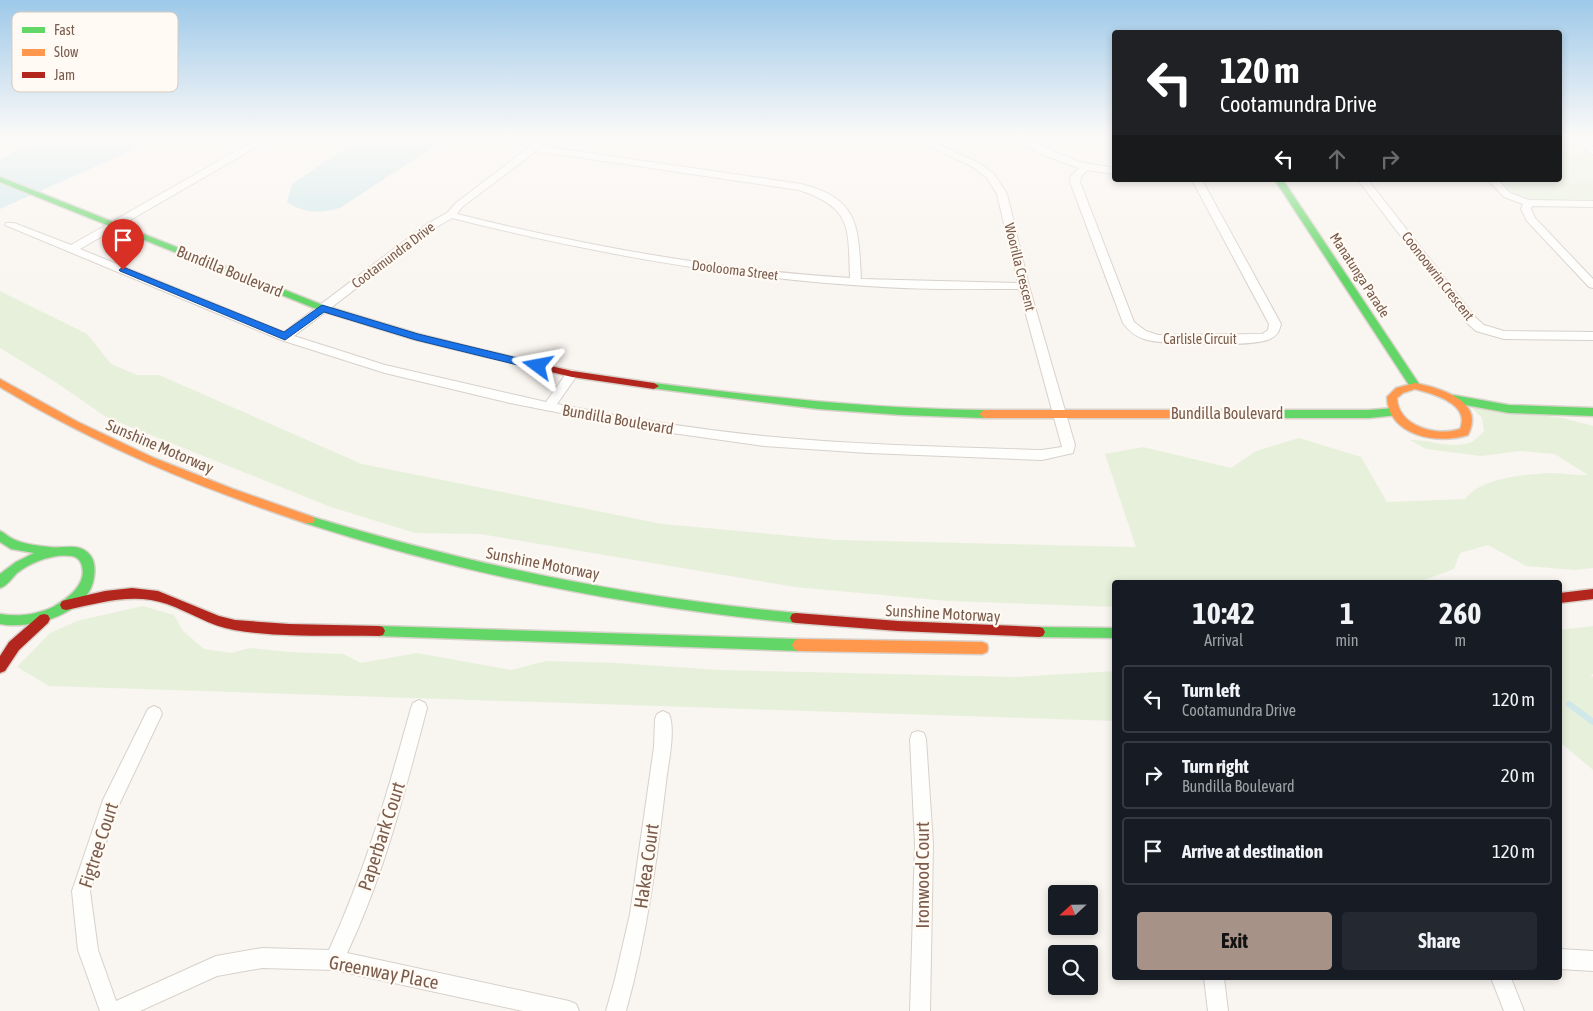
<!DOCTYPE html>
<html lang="en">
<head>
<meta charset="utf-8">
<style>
  :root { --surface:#171b24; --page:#242831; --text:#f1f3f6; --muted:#9ea1a6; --line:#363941; --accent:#a69286 }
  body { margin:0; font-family:"Asap Condensed",sans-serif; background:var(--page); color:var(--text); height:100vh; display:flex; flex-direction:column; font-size:19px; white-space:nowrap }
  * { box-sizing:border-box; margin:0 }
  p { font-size:16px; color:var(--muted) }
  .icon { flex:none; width:28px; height:28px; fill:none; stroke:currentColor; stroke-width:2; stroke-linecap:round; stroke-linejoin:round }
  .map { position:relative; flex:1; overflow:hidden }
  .panel { position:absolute; left:1112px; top:580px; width:450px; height:400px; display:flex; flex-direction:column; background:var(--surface); border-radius:5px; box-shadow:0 2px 8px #0003 }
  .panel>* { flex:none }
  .top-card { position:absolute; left:1112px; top:30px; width:450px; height:152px; border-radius:5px; box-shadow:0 2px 8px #0003; background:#202124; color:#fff; overflow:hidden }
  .needle { width:32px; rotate:248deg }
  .controls { position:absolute; left:1048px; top:885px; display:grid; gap:10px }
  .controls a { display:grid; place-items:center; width:50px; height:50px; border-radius:5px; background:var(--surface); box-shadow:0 2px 8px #0003; font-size:25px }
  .pin { position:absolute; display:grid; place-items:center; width:42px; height:42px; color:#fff; margin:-51px -21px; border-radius:50% 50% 50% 0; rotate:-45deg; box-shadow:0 0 5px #0007 }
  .pin .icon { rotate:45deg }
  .me { position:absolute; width:55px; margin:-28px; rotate:283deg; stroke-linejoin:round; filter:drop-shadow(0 0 4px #0008) }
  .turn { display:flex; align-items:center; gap:18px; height:105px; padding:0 25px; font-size:22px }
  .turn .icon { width:65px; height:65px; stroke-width:2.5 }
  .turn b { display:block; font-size:35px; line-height:42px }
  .lanes { display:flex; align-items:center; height:48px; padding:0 25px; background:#0003; justify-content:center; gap:25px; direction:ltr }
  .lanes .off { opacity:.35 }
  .eta { display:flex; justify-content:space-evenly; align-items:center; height:85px; text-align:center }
  .eta b { font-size:30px; font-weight:700; line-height:35px }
  .action { display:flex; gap:10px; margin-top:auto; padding:10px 25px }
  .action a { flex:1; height:58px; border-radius:5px; background:var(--accent); color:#111; font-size:20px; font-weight:700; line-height:58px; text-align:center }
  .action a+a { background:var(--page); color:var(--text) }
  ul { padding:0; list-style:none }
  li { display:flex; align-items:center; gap:15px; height:68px; margin:0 10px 8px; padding:0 15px; border:2px solid var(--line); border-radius:5px }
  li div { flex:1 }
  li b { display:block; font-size:19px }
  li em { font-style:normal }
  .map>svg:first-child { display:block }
  .green { fill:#e7f0db }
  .water { fill:#d0e8ea }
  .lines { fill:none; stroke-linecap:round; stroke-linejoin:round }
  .stream { stroke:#d0e8ea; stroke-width:6 }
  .street-casing { stroke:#d7d1cb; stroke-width:2 }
  .fast-casing { stroke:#d9d2cb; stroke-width:3 }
  .slow-casing { stroke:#d9d2cb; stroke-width:3 }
  .jam-casing { stroke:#d9d2cb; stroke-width:3 }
  .street { fill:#fefefd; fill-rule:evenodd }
  .fast { fill:#63d668; fill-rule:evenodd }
  .slow { fill:#ff974d; fill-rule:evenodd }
  .jam { fill:#b3261e; fill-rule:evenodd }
  .route { fill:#1a73e8; stroke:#114b97 }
  .labels { text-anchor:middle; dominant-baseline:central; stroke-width:4.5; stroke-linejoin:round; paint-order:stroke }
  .far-street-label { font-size:14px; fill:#7a5c4d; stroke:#fffaf3 }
  .street-label { font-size:16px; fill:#7a5c4d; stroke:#fffaf3 }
  .near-street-label { font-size:19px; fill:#7a5c4d; stroke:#fffaf3 }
  .key { fill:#fffaf3; stroke:#d7cbc1; stroke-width:1 }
  .key-label { font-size:14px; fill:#7a5c4d }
</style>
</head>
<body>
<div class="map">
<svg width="1593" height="1011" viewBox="0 0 1593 1011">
  <rect width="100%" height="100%" fill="#f9f5f0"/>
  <!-- green -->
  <g class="green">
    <path d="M1560,137C1573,137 1583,148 1593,157V200L1567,199L1565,201C1536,201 1520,202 1499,180H1560Z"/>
    <path d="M0,291L87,334L111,364L137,375H159L362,464L662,524L837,540L1136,547L1105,454L1143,447L1231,468L1256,451L1299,438L1361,457L1387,502L1465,499C1482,477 1523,475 1549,473C1562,473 1576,476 1588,475L1555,454L1520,451L1481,456L1426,449L1410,440C1429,439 1449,449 1469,443C1474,442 1480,435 1484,431L1482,418L1470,406L1563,418L1593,426V568L1575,570L1526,566L1488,545L1460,553L1454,569L1418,582H1115V607L948,601L795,587L480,534L415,533L331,507L106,417L54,381L0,348Z"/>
    <polygon points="143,606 174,615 183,631 204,649 231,653 250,648 288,652 343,654 361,663 417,653 511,670 546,661 617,663 718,670 1016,677 1115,671 1115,721 49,686 17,667 50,633 77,621"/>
    <polygon points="1593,626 1593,674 1590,675 1593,677 1593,770 1560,742 1560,630"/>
  </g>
  <!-- water -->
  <g class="water">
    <polygon points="42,137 161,137 0,209 0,160"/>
    <path d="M362,137H448L340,208C320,213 305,214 287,202L292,184Z"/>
  </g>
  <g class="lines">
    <!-- stream -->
    <polyline class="stream" points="1569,704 1593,722"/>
    <!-- street casing -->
    <g class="street-casing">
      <g id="street">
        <path d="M261,137L272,138L80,249L284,332L427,224L447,213L456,203L542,137H552L541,146L801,184C860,199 858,226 861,279L1018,283L997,194L987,178L973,167L910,137H923L979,163L994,174L1007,194L1029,286L1075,445L1073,453L1042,460L868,453L764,446L637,428L510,403L385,373L281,340L5,225L6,223H14L71,245ZM536,151L799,190C853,208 848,228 850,278C717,270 586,246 457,214L462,207ZM452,218C594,254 737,279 883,287C928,290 974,289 1019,289L1062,447L1042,450C949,447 855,445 763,436C694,429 625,418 557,404L578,374L572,370L568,371L546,402L385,365L294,336L435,228Z"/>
        <path d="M1008,137H1021L1079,162L1115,168V174L1087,170L1081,177L1080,182L1134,322L1146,331L1158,335L1262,334L1268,330L1269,324L1192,180H1202L1281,324C1279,331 1278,335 1270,339C1255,347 1161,345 1144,339C1135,336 1129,331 1123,323L1070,182L1071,176L1079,168L1046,156Z"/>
        <polygon points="1573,137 1583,137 1593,147 1593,155"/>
        <polygon points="1358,180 1368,180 1475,317 1484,325 1504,331 1593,332 1593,340 1504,339 1476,331 1467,323"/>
        <polygon points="1488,180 1498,180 1510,193 1529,200 1593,201 1593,207 1532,206 1531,209 1535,218 1593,279 1593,288 1589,287 1527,221 1521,209 1523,204 1504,197"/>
        <path d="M419,700L425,703L427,708C405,791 384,875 347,953L569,1001L576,1004L579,1011H523L334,970L262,968L217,976L140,1011H100L78,950L72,891L103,800L148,709L154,706L160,709L162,714L117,809L90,891L98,950L116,1001L216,956L262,948L329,950C365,872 388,791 411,708L413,703Z"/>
        <path d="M663,711L669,714C676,730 668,764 666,782C657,859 647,936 626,1011H606L615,979L630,914L654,747L655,719L657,714Z"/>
        <polygon points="918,731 924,733 926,739 933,844 930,1011 910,1011 915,844 910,739 912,733"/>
        <polygon points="1560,949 1593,951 1593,971 1560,969"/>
        <polygon points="1204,978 1224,978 1228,1011 1208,1011"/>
        <polygon points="1491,978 1511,978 1524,1011 1504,1011"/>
      </g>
    </g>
    <!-- fast casing -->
    <g class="fast-casing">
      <g id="fast">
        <polygon points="0,177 325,306 418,334 490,352 492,354 487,357 413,339 319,310 0,182"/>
        <polygon points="1275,180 1283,180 1419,384 1420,386 1419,388 1411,388"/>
        <path d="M654,383C764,397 873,409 984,410L989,414L984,418L901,415L818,409L650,388L649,386L650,384Z"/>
        <polygon points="1453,395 1509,405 1593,408 1593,416 1509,413 1449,402 1448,399"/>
        <polygon points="1394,408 1398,409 1399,412 1398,415 1369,418 1246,418 1241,414 1246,410 1369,410"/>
        <path d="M309,516C472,565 626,597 796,613L800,614L802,618L800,622L796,623C629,607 465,575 305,523L303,520L305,517Z"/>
        <path d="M0,531C5,533 8,537 13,539C23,544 39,546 50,547C63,549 79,542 90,555C95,561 95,570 94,577C90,614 30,630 0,624V614C18,617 36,615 53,607C67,599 87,585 82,566C81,561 77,557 72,556C54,553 31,562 17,573C12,578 7,586 0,588V574L16,562L34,553L11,549L0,542Z"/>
        <polygon points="379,626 798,639 802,641 804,645 802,649 798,651 379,636 375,635 373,631 375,627"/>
        <polygon points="1039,627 1115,628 1115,638 1039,637 1035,636 1033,632 1035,628"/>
      </g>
    </g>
    <!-- slow casing -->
    <g class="slow-casing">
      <g id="slow">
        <path d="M0,379L78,422L154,458L233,489L313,517L315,520L313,523H305C198,487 96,445 0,387Z"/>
        <path d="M1415,383C1440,388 1486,401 1468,435C1438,445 1388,436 1387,397L1396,388ZM1415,389C1434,394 1471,404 1460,429C1436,437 1398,426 1397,398L1403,393Z"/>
        <polygon points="984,410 1246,410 1251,414 1246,418 984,418 979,414"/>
        <polygon points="798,639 982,642 987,644 988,648 987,652 982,654 798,651 794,649 792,645 794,641"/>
      </g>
    </g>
    <!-- jam casing -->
    <g class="jam-casing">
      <g id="jam">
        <polygon points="487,351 572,371 654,383 659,386 654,389 572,377 484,356 482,354"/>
        <path d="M132,588L158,591L219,616L235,620L289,624L379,626L383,627L385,631L383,635L379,636C331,635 282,638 234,630C210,626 190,612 167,604C134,592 99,603 66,610L62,609L60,605L62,601L66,600L105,591Z"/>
        <polygon points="1593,589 1593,599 1560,603 1560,593"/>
        <polygon points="796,613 898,621 1039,627 1043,628 1045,632 1043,636 1039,637 898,631 796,623 792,622 790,618 792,614"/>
        <polygon points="44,614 48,615 50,619 48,623 19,650 5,671 0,673 0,656 9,642 40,615"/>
      </g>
    </g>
    <!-- street -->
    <use href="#street" class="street"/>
    <!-- fast -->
    <use href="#fast" class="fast"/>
    <!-- slow -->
    <use href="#slow" class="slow"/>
    <!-- jam -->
    <use href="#jam" class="jam"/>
  </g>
  <!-- sky -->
  <linearGradient id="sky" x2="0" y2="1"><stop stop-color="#9ec9e9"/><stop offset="0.49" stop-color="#fcfaf8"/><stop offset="1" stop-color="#fcfaf8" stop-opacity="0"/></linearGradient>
  <rect width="1593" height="279" fill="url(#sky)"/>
  <!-- route -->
  <polygon class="route" points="123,267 284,332 322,305 418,334 538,363 543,366 538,370 416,340 324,312 285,340 120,271 119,270"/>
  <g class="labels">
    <!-- far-street labels -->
    <g class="far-street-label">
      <text transform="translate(393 255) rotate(-37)">Cootamundra Drive</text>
      <text transform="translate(1020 267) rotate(76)">Woorilla Crescent</text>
      <text transform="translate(735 270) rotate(7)">Doolooma Street</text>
      <text transform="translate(1360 275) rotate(57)">Manatunga Parade</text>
      <text transform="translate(1438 276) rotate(52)">Coonoowrin Crescent</text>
      <text x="1200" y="339">Carlisle Circuit</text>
    </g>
    <!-- street labels -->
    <g class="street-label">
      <text transform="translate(230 271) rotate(22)">Bundilla Boulevard</text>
      <text x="1227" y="413">Bundilla Boulevard</text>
      <text transform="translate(618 419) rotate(10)">Bundilla Boulevard</text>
      <text transform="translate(160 446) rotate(23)">Sunshine Motorway</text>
      <text transform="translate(543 563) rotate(11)">Sunshine Motorway</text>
      <text transform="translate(943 613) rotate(3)">Sunshine Motorway</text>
    </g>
    <!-- near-street labels -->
    <g class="near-street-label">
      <text transform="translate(381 836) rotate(-72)">Paperbark Court</text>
      <text transform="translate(98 845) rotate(-72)">Figtree Court</text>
      <text transform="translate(646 866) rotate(-82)">Hakea Court</text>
      <text transform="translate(922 875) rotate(-90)">Ironwood Court</text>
      <text transform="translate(384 972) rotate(11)">Greenway Place</text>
    </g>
  </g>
  <!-- legend -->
  <rect x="12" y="12" width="166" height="80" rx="8" class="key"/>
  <rect x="22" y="27" width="23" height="6" fill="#63d668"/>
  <rect x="22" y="49" width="23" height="7" fill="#ff974d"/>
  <rect x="22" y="72" width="23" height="6" fill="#b3261e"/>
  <g class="key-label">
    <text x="54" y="35">Fast</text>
    <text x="54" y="57">Slow</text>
    <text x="54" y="80">Jam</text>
  </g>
</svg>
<div class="controls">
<a><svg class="needle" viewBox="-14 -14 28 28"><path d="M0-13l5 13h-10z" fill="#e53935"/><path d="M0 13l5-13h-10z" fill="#9ea1a6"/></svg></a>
<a><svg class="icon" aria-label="search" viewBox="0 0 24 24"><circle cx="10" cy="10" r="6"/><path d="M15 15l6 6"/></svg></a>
</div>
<div class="pin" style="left:123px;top:270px;background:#d93025"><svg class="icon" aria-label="arrive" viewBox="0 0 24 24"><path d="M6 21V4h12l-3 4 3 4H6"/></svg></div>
<svg class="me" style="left:538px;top:366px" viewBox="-20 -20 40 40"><path d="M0-17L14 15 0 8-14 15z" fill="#1a73e8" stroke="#fff" stroke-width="4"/></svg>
<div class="top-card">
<div class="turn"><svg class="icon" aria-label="left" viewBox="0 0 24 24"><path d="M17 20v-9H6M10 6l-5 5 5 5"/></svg><div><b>120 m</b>Cootamundra Drive</div></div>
<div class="lanes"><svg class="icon" aria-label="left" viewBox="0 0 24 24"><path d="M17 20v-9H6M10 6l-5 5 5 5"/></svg><svg class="icon off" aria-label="ahead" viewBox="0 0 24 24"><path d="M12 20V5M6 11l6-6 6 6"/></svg><svg class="icon off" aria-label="right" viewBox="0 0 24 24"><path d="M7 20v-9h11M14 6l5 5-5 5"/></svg></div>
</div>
<section class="panel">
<div class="eta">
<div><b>10:42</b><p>Arrival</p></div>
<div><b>1</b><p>min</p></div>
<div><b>260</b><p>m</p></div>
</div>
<ul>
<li><svg class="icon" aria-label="left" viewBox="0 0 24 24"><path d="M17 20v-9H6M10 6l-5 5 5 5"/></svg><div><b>Turn left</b><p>Cootamundra Drive</p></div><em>120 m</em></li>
<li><svg class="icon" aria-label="right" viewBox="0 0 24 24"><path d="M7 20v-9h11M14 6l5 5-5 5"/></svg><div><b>Turn right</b><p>Bundilla Boulevard</p></div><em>20 m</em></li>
<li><svg class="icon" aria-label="arrive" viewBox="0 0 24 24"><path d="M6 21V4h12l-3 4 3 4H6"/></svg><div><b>Arrive at destination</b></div><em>120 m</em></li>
</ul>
<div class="action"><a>Exit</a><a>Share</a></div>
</section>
</div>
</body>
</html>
